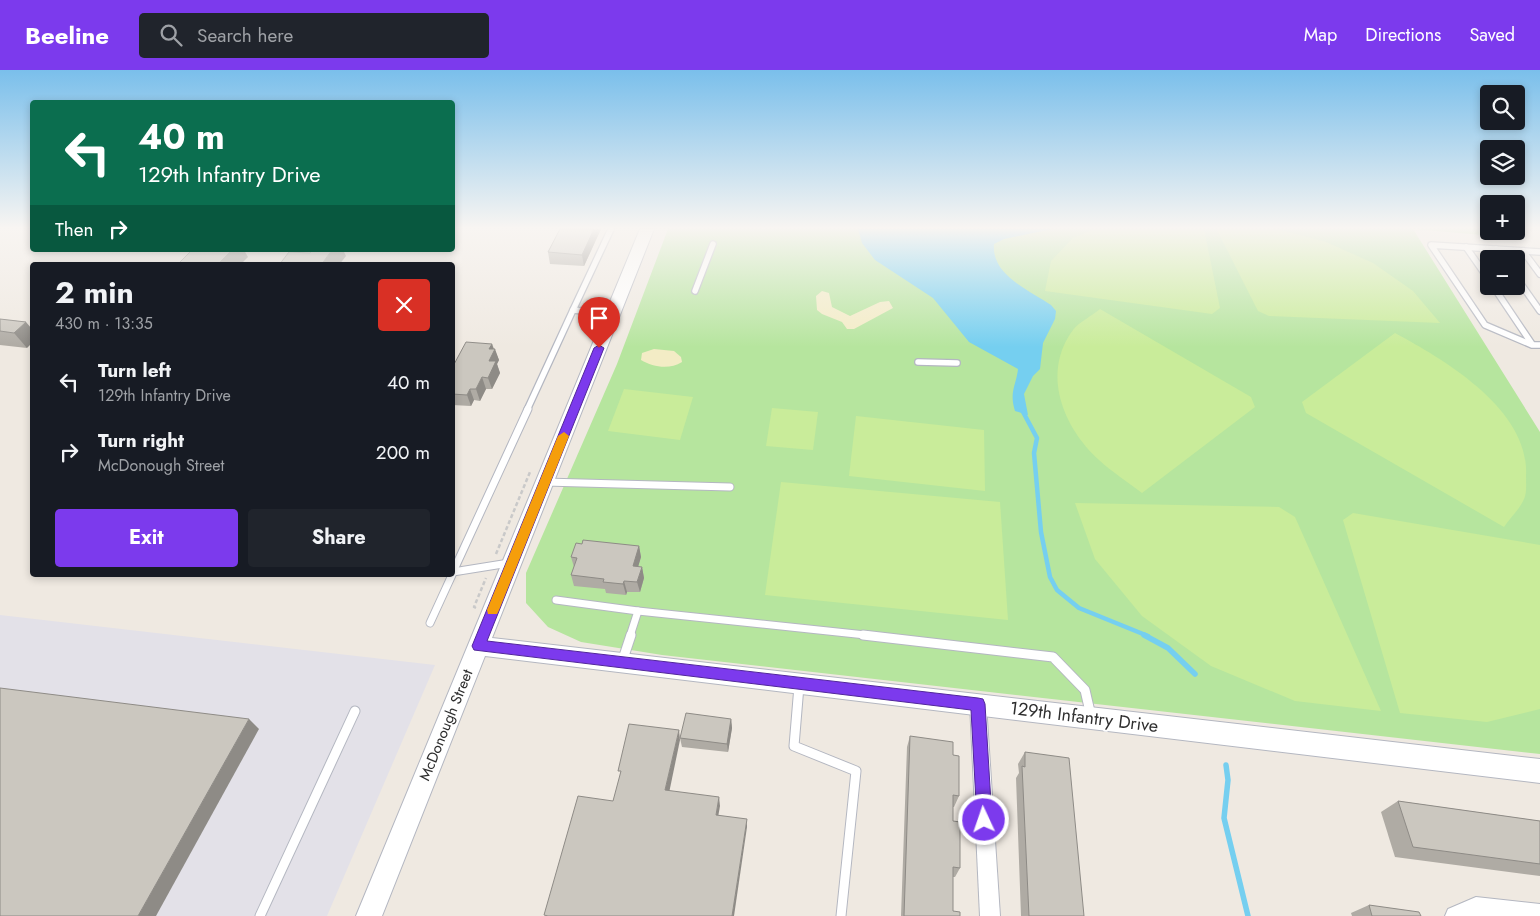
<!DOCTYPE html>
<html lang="en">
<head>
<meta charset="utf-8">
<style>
  :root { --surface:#171b24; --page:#20242c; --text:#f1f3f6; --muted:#9ea1a6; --accent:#7c3aed }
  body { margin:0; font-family:Jost,sans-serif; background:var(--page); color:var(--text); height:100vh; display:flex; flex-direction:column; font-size:19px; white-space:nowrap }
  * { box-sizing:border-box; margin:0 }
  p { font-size:16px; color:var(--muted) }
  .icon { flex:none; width:28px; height:28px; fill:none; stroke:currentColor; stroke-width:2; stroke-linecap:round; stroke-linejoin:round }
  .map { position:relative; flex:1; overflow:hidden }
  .drawer { position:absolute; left:30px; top:192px; width:425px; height:315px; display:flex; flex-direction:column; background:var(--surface); border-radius:5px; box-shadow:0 2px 8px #0003 }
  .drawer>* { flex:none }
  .guide { position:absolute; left:30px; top:30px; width:425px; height:152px; border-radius:5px; box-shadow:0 2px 8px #0003; background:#0b6e4f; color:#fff; overflow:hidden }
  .controls { position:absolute; left:1480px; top:15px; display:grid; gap:10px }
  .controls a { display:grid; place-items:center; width:45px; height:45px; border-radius:5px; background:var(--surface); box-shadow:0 2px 8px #0003; font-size:25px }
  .pin { position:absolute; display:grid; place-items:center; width:42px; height:42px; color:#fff; margin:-51px -21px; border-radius:50% 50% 50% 0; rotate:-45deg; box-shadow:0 0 5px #0007 }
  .pin .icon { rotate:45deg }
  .me { position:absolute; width:55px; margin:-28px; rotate:357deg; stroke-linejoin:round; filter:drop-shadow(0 0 4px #0008) }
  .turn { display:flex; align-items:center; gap:18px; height:105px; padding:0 25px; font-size:22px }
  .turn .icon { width:65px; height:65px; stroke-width:2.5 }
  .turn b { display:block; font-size:35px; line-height:42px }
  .then { display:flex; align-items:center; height:48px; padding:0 25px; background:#0003; gap:10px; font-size:19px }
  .round { display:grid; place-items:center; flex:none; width:52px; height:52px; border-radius:5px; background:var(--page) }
  .summary { display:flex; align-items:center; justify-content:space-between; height:85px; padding:0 25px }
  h1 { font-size:30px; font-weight:700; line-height:38px }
  .cta { display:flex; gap:10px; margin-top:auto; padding:10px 25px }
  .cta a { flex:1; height:58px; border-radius:5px; background:var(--accent); color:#fff; font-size:20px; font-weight:700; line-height:58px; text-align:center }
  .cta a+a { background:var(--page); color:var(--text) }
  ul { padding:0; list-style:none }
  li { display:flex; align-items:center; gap:15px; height:70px; padding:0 25px }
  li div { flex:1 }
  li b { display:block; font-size:19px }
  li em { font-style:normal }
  header { display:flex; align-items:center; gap:30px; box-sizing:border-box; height:70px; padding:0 25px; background:var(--accent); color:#fff }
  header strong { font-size:24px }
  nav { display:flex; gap:28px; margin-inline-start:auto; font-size:18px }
  .search { width:350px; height:45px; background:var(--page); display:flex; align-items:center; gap:12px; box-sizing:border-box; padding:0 18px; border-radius:5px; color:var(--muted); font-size:19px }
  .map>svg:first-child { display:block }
  .industrial { fill:#e3e1e8 }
  .green { fill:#b6e59e }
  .sand { fill:#f3ecc5 }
  .pitch { fill:#c9ec9a }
  .water { fill:#75cff0 }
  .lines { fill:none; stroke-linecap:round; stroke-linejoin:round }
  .stream-far1 { stroke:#75cff0; stroke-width:4.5 }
  .stream { stroke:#75cff0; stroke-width:5.5 }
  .lane-far2-casing { stroke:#b4b7c1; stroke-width:8 }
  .lane-far1-casing { stroke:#b4b7c1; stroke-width:9 }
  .lane-casing { stroke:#b4b7c1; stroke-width:11 }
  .street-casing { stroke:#b4b7c1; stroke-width:2 }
  .secondary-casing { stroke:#b4b7c1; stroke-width:2 }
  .path { stroke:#c9c9c9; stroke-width:2.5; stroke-dasharray:4 2.5; stroke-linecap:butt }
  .lane-far2 { stroke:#fff; stroke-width:5.5 }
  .lane-far1 { stroke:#fff; stroke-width:7 }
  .lane { stroke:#fff; stroke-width:9 }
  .street { fill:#fff; fill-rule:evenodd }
  .secondary { fill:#fff; fill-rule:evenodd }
  .wall { fill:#afaba4 }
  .shaded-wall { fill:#8e8b86 }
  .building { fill:#cbc7bf; stroke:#8e8b86 }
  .route { fill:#7c3aed; stroke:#51269a }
  .slow { fill:#f59e0b }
  .labels { text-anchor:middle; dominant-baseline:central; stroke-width:4; stroke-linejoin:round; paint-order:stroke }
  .street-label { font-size:15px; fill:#2e2e2e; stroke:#fff }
  .near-street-label { font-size:18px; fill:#2e2e2e; stroke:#fff }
</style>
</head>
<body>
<header>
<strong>Beeline</strong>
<div class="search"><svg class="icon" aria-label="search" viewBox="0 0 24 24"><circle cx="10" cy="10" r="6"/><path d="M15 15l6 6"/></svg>Search here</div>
<nav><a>Map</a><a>Directions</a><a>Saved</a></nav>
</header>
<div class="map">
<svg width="1540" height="846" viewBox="0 0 1540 846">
  <rect width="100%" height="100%" fill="#efe9e1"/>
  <!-- industrial -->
  <polygon class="industrial" points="0,545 435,595 327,846 0,846"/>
  <!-- green -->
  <g class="green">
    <polygon points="668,159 1413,159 1540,362 1540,684 662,585 581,572 548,557 526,533 526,503 617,294"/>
    <polygon points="1414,159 1488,159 1493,166"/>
  </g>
  <!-- sand -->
  <g class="sand">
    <polygon points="822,221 829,223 832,237 850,246 880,232 889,231 893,238 854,259 847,259 842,252 822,244 817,240 816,226"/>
    <path d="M654,279L674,281L681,287L682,292C669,300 653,297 641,290L642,283Z"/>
  </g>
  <!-- pitch -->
  <g class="pitch">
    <polygon points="1095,159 1204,159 1220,238 1212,244 1045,221 1051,191 1073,168"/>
    <polygon points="1219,159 1277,159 1326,172 1373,193 1413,221 1440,253 1269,246 1258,241 1217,160"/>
    <path d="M1100,239L1251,327L1255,337L1142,423C1128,412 1112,402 1099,390C1063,357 1041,303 1073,260C1079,252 1092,246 1100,239Z"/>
    <path d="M1395,263C1445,290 1530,340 1526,406C1526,413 1527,423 1524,429C1520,439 1510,448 1504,457L1306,343L1302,332Z"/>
    <polygon points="624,319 693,327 680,370 608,361"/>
    <polygon points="772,338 818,342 813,380 766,376"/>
    <polygon points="856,346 984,360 985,421 849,406"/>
    <polygon points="781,412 1000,432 1008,550 765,525"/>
    <polygon points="1075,433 1279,437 1295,447 1381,641 1295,631 1211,596 1142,546 1095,489"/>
    <polygon points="1353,443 1540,475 1540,639 1487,652 1400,643 1343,450"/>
  </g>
  <!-- water -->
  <path class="water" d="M858,159H1052L1004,169L994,174C991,205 1029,220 1051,235L1056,241L1055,249L1043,273L1040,299L1033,306L1024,324L1028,345L1015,341C1009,322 1016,316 1018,299L969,272L933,228L875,190L862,173Z"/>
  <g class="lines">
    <!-- stream-far1 -->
    <polyline class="stream-far1" points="1022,340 1037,368 1034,383 1041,462 1050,507 1057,520 1079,538 1148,566"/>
    <!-- stream -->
    <g class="stream">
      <polyline points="1144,565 1168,578 1195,604"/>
      <polyline points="1226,695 1228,710 1224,748 1248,846"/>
    </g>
    <!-- lane-far2 casing -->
    <g class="lane-far2-casing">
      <g id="lane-far2">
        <polyline points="611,159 573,240 612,244"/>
        <polyline points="1466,177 1489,210"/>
        <polyline points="1496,179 1503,189"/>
        <polyline points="1523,181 1540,204"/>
        <polyline points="1540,182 1431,175 1485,255 1532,275 1540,275"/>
        <polyline points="1516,207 1540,241"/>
        <polyline points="1493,216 1532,274"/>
        <polyline points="695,221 713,174"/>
        <polyline points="918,292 957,293"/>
        <polyline points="527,340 573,240"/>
      </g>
    </g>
    <!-- lane-far1 casing -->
    <g class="lane-far1-casing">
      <g id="lane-far1">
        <polyline points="545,412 730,417"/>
        <polyline points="453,502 509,493"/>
        <polyline points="452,504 528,339"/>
        <polyline points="556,530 638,541 630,566"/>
        <polyline points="638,541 875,566"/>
        <polyline points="430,553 452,505"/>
      </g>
    </g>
    <!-- lane casing -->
    <g class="lane-casing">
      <g id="lane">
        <polyline points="863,565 1053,587 1085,620 1091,646"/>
        <polyline points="622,592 631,565"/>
        <polyline points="799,616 794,676 856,701 841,846"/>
        <polyline points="260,846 355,641"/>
      </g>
    </g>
    <!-- street casing -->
    <g class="street-casing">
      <g id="street">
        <polygon points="978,626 984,629 986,634 1000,846 980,846 970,634 972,629"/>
        <polygon points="1476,827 1540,834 1540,846 1445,846 1448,839"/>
      </g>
    </g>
    <!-- secondary casing -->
    <g class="secondary-casing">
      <polygon id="secondary" points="640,159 654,159 492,568 1540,689 1540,713 485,586 382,846 356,846"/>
    </g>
    <!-- path -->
    <g class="path">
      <polyline points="496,484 530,402"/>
      <polyline points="476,538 474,537 486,508"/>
    </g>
    <!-- lane-far2 -->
    <use href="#lane-far2" class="lane-far2"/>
    <!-- lane-far1 -->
    <use href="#lane-far1" class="lane-far1"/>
    <!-- lane -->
    <use href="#lane" class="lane"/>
    <!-- street -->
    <use href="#street" class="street"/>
    <!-- secondary -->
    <use href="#secondary" class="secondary"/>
  </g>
  <!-- wall -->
  <g class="wall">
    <polygon points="601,159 584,196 550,194 548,182"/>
    <polygon points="0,249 26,252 27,278 0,275"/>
    <polygon points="492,274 499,290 497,294 500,303 492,319 486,319 480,331 474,330 471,336 452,335 452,298"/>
    <polygon points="639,476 641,487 638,497 642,497 644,508 640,522 627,522 626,525 606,523 605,519 574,516 571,505 574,497 571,487"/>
    <polygon points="731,649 732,658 728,682 682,677 680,668"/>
    <polygon points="910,666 959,726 954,737 953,737 953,751 960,798 955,807 953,807 953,841 960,846 901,846 907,677"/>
    <polygon points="1025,682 1084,846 1021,846 1016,708 1019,703 1018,694"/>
    <polygon points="1398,731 1540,751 1540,806 1395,787 1381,742"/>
    <polygon points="1369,835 1421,846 1352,846 1351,843"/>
  </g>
  <!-- shaded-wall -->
  <g class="shaded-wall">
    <polygon points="594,159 601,159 584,196 582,185"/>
    <polygon points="232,180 244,180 248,187 240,195 217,195"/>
    <polygon points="332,180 343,180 346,186 339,195 321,195"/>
    <polygon points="26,252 32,259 32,273 27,278 14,263"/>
    <polygon points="492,274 494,281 495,279 499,290 497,294 500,303 492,319 488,308 489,279"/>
    <polygon points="482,307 486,319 480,331 476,319"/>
    <polygon points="470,319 474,330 471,336 467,325"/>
    <polygon points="639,476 641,487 635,507 633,496"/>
    <polygon points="642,497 644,508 640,522 637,512"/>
    <polygon points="624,511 627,522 626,525 623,514"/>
    <polygon points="249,649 259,659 156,846 138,846"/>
    <polygon points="731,649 732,658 728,682 727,674"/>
    <polygon points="679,660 680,670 668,728 665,720"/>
    <polygon points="719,727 720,736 717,753 716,745"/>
    <polygon points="747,749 747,757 734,846 732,846"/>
  </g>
  <!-- building -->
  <g class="building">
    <polygon points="560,159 594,159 582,185 548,182"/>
    <polygon points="192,180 232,180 217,195 177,195"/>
    <polygon points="312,180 332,180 321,195 279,195 289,182 310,183"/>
    <polygon points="0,249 26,252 14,263 0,261"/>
    <polygon points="466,272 492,274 489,279 495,279 489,291 496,291 488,308 482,307 476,319 470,319 467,325 452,324 452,298"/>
    <polygon points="583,470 639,476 633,496 642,497 637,512 624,511 623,514 603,512 604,509 571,505 577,488 571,487 576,473 582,474"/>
    <polygon points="0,618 249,649 138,846 0,846"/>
    <polygon points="686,643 731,649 727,674 680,668"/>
    <polygon points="629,654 679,660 665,720 719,727 716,745 747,749 732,846 548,846 544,845 578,726 613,731 621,701 618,701"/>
    <polygon points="910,666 953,672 953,685 959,686 959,726 953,725 953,751 960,752 960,798 953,797 953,841 960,842 960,846 904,846"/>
    <polygon points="1025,682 1069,688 1084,846 1029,846 1022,696 1025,697"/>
    <polygon points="1398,731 1540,751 1540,794 1413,777"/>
    <polygon points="1369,835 1419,842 1421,846 1372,846"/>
  </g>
  <!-- sky -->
  <linearGradient id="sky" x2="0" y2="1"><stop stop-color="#7abfeb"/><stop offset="0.57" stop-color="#f8f5f2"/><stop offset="1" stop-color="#f8f5f2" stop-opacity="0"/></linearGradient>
  <rect width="1540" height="277" fill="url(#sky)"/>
  <!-- route -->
  <polygon class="route" points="599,275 604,278 487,571 978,628 983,629 985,634 992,750 990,755 984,757 979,755 977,750 971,640 474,580 472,576 594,278"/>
  <!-- slow -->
  <polygon class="slow" points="564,362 569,366 499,540 497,544 488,544 487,540 558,366"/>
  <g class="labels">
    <!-- street labels -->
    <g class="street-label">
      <text transform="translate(446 655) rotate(-68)">McDonough Street</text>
    </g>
    <!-- near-street labels -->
    <g class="near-street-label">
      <text transform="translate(1084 647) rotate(7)">129th Infantry Drive</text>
    </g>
  </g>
</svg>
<div class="controls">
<a><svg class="icon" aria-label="search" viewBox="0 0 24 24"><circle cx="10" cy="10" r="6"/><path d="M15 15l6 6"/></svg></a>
<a><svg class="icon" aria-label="layers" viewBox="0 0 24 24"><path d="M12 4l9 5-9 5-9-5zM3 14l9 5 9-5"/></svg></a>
<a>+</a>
<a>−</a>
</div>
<div class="pin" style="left:599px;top:278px;background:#d93025"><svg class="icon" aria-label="arrive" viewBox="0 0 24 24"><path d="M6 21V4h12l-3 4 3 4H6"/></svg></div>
<svg class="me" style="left:984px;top:750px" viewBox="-20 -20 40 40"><circle r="17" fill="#7c3aed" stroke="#fff" stroke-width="3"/><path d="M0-11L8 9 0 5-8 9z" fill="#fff"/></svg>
<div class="guide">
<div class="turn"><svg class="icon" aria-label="left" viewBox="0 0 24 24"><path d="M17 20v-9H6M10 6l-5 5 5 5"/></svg><div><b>40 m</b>129th Infantry Drive</div></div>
<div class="then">Then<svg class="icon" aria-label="right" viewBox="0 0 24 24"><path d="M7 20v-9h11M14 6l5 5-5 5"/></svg></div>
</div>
<section class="drawer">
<div class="summary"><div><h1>2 min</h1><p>430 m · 13:35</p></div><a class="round" style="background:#d93025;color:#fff"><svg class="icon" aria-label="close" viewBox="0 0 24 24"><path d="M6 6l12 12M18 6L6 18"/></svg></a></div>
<ul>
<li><svg class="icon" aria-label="left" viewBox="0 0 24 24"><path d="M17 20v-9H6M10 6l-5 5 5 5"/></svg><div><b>Turn left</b><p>129th Infantry Drive</p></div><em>40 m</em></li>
<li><svg class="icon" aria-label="right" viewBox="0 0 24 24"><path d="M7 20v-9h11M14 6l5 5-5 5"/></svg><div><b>Turn right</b><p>McDonough Street</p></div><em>200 m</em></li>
</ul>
<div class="cta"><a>Exit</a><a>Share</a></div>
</section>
</div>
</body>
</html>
